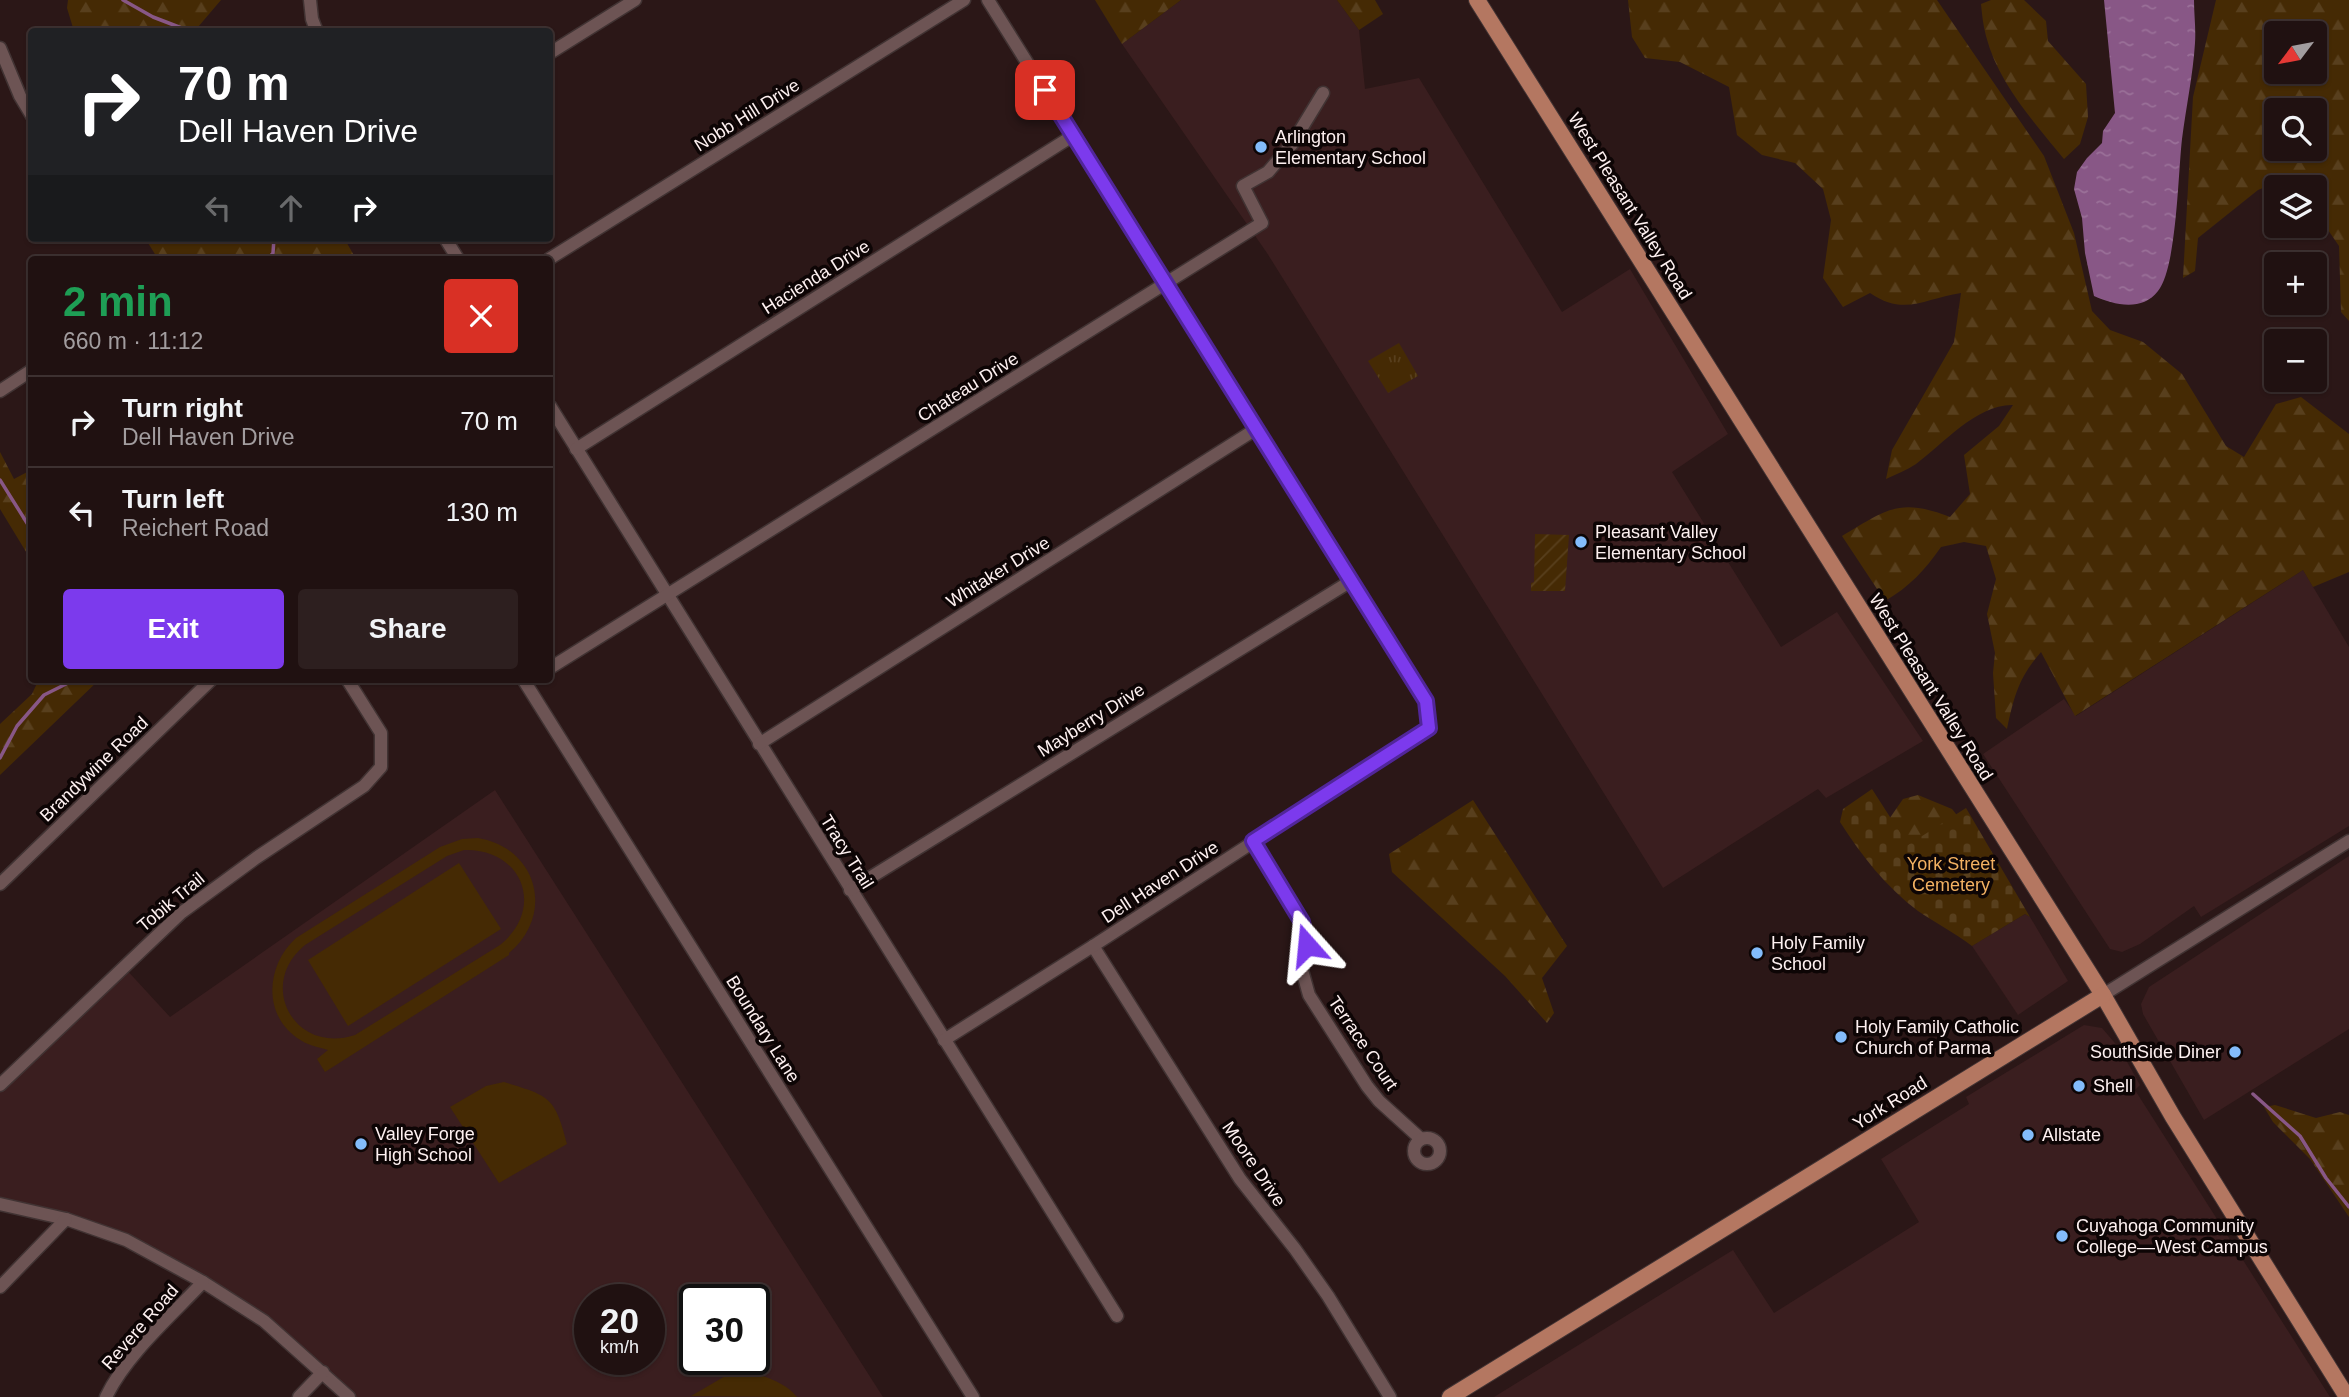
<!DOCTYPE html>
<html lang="en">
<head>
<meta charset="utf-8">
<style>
  :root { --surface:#201111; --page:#2d1f1f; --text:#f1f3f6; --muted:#a29d9f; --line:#3d3131; --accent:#7c3aed }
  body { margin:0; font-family:Arial,sans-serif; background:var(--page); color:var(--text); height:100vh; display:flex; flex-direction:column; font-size:26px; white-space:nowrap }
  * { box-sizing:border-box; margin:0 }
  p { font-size:23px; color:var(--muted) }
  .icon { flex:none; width:38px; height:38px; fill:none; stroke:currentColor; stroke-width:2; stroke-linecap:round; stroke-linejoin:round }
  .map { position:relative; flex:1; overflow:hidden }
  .drawer { position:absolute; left:28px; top:256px; width:525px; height:427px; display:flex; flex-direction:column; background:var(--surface); border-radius:7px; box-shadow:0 2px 5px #0004,0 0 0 2px var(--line) }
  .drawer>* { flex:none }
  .hud { position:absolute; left:28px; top:28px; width:525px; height:214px; border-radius:7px; box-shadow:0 2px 5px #0004,0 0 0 2px var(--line); background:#202124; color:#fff; overflow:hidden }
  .needle { width:46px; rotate:238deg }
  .fabs { position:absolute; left:2264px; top:21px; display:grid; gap:14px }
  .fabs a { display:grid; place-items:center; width:63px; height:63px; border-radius:7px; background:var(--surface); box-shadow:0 2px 5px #0004,0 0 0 2px var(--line); font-size:35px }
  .speed { position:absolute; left:574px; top:1284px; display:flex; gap:14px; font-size:35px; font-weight:700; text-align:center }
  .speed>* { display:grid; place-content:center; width:91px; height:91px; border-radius:50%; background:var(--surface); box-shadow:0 2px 5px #0004,0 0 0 2px var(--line); line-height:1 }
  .speed small { font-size:18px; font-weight:400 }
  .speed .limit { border:4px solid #111; border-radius:10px; background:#fff; color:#111 }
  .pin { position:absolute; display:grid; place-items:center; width:60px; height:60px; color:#fff; margin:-30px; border-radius:14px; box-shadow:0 4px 10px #0006 }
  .me { position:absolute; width:77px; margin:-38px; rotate:342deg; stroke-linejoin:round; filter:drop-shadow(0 0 5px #0008) }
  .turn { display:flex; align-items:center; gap:24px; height:147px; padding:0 35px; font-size:32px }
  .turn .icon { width:91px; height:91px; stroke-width:2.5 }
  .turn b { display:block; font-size:49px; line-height:60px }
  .lanes { display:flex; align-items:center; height:66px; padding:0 35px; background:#0003; justify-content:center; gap:35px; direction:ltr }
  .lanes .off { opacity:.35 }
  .round { display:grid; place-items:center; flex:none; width:74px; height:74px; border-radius:7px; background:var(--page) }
  .summary { display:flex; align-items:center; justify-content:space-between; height:119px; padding:0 35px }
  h1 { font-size:42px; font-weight:700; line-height:52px; color:#1e9e55 }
  .primary-button { display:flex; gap:14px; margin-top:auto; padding:14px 35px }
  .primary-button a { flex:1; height:80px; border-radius:7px; background:var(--accent); color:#fff; font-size:28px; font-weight:700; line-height:80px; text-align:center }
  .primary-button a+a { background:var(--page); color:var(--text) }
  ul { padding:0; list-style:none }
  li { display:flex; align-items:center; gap:21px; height:91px; padding:0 35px; border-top:2px solid var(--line) }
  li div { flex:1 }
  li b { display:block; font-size:26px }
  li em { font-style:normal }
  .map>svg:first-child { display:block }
  .built { fill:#3a1e1f; fill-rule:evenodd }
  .grass { fill:#452a04; fill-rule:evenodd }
  .forest { fill:url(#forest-firs); fill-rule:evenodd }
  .cemetery { fill:url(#cemetery-stones) }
  .park { fill:url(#park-tufts) }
  .garden { fill:url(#garden-furrows) }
  .water { fill:url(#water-ripples) }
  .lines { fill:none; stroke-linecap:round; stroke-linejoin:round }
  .stream { stroke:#885786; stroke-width:3.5 }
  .minor-casing { stroke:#413333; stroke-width:15 }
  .major-casing { stroke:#413333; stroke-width:18 }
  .minor { stroke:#6d5454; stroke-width:12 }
  .major { stroke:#b47761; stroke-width:16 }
  .route-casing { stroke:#51269a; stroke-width:18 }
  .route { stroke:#7c3aed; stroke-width:12 }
  .poi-dot { fill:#83bcfb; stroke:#0d0505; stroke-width:2.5 }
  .labels { text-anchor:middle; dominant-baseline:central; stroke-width:7; stroke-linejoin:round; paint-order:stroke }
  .street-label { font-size:18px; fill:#fef1f1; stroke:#0d0505 }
  .poi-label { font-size:18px; fill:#fef1f1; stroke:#0d0505; text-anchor:start }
  .park-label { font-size:18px; fill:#f3b162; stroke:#0d0505 }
</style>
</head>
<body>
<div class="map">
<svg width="2349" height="1397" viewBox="0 0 2349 1397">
  <defs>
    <pattern id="forest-firs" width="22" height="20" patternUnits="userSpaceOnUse" patternTransform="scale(1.75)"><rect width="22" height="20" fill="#452a04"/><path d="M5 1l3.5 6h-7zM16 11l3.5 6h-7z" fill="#583f1d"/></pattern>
    <pattern id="cemetery-stones" width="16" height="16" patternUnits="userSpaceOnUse" patternTransform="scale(1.75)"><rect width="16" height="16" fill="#452a04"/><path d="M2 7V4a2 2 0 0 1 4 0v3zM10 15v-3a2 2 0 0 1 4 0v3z" fill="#583f1d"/></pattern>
    <pattern id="park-tufts" width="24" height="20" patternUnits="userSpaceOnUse" patternTransform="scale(1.75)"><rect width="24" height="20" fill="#452a04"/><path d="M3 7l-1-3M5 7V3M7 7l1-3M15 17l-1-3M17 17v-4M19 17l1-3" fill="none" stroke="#583f1d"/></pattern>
    <pattern id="garden-furrows" width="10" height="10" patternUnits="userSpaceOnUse" patternTransform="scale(1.75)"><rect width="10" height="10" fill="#452a04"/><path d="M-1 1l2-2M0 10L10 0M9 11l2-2" fill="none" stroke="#583f1d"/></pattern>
    <pattern id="water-ripples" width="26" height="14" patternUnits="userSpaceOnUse" patternTransform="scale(1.75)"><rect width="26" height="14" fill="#885786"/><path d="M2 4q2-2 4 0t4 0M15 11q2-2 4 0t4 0" fill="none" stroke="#9a7098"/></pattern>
  </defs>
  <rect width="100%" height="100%" fill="#2b1717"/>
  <!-- built -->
  <g class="built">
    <polygon points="1181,0 1337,0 1359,30 1365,89 1419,78 1562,312 1630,269 1728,434 1672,472 1781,647 1837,612 1923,741 1826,798 1818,789 1663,888 1267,253 1122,44"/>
    <polygon points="2303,570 2349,647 2349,826 2201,917 2194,906 2140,944 2122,952 2110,949 1983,754 2064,699 2076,716"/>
    <path d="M495,790L883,1397H349L264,1321L126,1240L0,1204V1085L124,967L170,1017ZM590,1300H649V1360H590ZM695,1300H754V1360H695Z"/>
    <polygon points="2349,856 2349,1029 2204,1120 2143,1014 2141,1004 2149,987"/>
    <polygon points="2025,914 2030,917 2068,981 2018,1015 1972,946"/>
    <polygon points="2084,1025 2102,1028 2120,1049 2140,1085 2135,1090 2330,1397 1494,1397 1733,1250 1774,1313 1919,1222 1881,1159 1969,1104 1966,1097"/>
  </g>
  <!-- grass -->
  <g class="grass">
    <path d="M478,838C538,848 555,915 509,953V955L325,1072L317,1059L328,1050C319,1047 310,1046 302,1041C262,1018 265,966 296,938L440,847L462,839ZM464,850C522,848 546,908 500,945L355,1035C295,1055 256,985 305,945L447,856Z"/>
    <polygon points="459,863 501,929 348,1026 308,960"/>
    <path d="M504,1082C549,1096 555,1096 567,1144L499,1183L450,1107L486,1086Z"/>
    <path d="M745,1370C765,1377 784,1381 797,1397L691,1396L727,1375Z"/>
  </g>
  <!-- forest -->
  <g class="forest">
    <polygon points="68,0 221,0 198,27 198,32 74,31 67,8"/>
    <polygon points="1095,0 1181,0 1122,44"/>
    <polygon points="1337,0 1375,0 1383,14 1359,30"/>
    <path d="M1628,0H1937L2044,156L2074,233L2092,311L2110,330L2143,342L2182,374L2226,446L2244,457L2276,404L2301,397L2349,434V572L2313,587L2303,570L2075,716L2041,652C2019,677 2014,696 2007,729L1996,718L1993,673L1995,653L1987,614L1996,579L1986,546L1964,542L1941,547C1925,570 1909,587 1885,601L1842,536C1886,510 1899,497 1950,517L1970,494L1964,455L1999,426L2013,405C1977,404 1943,444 1916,464C1907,470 1896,474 1886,479L1892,450L1954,342L1961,293C1925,298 1905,317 1870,293L1843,307L1823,278L1831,220L1823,189L1795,163L1762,155L1737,135L1729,87L1680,62L1645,58L1632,37Z"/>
    <path d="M1991,0H2024L2046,21L2048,41L2086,84L2088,117L2080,144L2064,159C2034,122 1998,83 1986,36C1983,25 1982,14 1981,4Z"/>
    <path d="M2216,0H2349V321L2341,312L2339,246L2315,211V187H2299L2292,176L2258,190L2198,238L2195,271L2183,278L2193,97ZM2277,33H2315V72H2277ZM2277,110H2315V149H2277Z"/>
    <polygon points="145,238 344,238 356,259 158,259"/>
    <polygon points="0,452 14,479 31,470 31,560 0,509"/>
    <polygon points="39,679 100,679 0,775 0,724 32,694"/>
    <polygon points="1918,795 1952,809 1964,824 1965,920 1885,825 1903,799"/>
    <polygon points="1473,800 1567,946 1542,978 1554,1013 1547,1023 1505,976 1392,872 1389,854"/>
    <polygon points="2275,1105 2316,1118 2340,1112 2349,1115 2349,1217 2310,1159 2273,1122 2264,1107"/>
  </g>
  <!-- cemetery -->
  <path class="cemetery" d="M1872,789L1908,845L1966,808L2030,917L2025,914L1972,946C1955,933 1936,923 1918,911C1886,887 1861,855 1840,822L1843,809Z"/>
  <!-- park -->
  <polygon class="park" points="1399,343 1418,376 1388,393 1368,361"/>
  <!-- garden -->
  <polygon class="garden" points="1535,534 1569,535 1565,591 1531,591 1531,583 1534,582"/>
  <!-- water -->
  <path class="water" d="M2104,0H2194C2194,14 2196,29 2195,43C2193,75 2186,107 2182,139C2178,173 2177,267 2158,291C2142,312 2114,305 2094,296L2085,253L2082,218L2074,189L2077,172L2087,158L2102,143L2103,131L2115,113Z"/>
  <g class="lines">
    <!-- stream -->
    <g class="stream">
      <polyline points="123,0 153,17 192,32"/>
      <polyline points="268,259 273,253 274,238"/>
      <polyline points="0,480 32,531"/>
      <polyline points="0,758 17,726 44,695 76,679"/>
      <polyline points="2253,1094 2300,1136 2326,1178 2349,1207"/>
    </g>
    <!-- minor casing -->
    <g class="minor-casing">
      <g id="minor">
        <polyline points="310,0 312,19 317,32"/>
        <polyline points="0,48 20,96 32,116"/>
        <polyline points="550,53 635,0"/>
        <polyline points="445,238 458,259"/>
        <polyline points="549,259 964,0"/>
        <polyline points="0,391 32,370"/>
        <polyline points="550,406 1117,1316"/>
        <polyline points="576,449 1074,135"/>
        <polyline points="550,668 1262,223 1243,186 1268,172 1292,144 1323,93"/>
        <polyline points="523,679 973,1397"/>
        <polyline points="759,744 1256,429"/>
        <polyline points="1253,841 1302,922 1307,945 1302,970 1309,995 1367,1086 1379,1101 1421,1139"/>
        <polyline points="0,884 212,679"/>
        <polyline points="850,890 1351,581"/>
        <polyline points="1093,946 1240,1179 1295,1249 1328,1296 1390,1397"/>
        <polyline points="2103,995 2349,841"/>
        <polyline points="944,1040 1093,946 1429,728 1426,701 988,0"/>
        <polyline points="0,1085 181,913 256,858 364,786 381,767 381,733 347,679"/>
        <circle cx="1427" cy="1151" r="13"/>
        <polyline points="0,1204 66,1219 126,1240 203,1282 264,1321 349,1397"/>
        <polyline points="0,1287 66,1219"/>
        <path d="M106,1397C126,1355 171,1316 203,1282"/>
        <polyline points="299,1397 323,1372"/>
      </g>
    </g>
    <!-- major casing -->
    <g class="major-casing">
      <g id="major">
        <polyline points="1477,0 2103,995 2173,1117 2347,1397"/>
        <polyline points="1450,1397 2103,995"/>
      </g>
    </g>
    <!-- minor -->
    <use href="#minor" class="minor"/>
    <!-- major -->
    <use href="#major" class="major"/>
  </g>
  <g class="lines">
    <!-- route casing -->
    <g class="route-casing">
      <polyline id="route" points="1045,90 1426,701 1429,728 1253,841 1302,922 1307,945"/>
    </g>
    <!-- route -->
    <use href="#route" class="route"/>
  </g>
  <!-- markers -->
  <g class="poi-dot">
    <circle cx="1261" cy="147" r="7"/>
    <circle cx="1581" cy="542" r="7"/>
    <circle cx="1757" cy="953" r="7"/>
    <circle cx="1841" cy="1037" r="7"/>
    <circle cx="2235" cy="1052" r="7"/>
    <circle cx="2079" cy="1086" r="7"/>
    <circle cx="2028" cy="1135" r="7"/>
    <circle cx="361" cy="1144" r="7"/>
    <circle cx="2062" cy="1236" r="7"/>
  </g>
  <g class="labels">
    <!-- street labels -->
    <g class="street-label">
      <text transform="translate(747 115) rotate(-32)">Nobb Hill Drive</text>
      <text transform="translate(1630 206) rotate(58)">West Pleasant Valley Road</text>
      <text transform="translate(816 277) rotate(-32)">Hacienda Drive</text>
      <text transform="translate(968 387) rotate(-32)">Chateau Drive</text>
      <text transform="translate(998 572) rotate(-32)">Whitaker Drive</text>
      <text transform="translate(1931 687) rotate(58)">West Pleasant Valley Road</text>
      <text transform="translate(1091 720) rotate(-32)">Mayberry Drive</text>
      <text transform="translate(94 769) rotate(-44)">Brandywine Road</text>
      <text transform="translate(847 852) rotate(58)">Tracy Trail</text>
      <text transform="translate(1160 882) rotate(-33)">Dell Haven Drive</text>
      <text transform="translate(171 902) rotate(-40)">Tobik Trail</text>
      <text transform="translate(763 1029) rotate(58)">Boundary Lane</text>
      <text transform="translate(1363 1043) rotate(56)">Terrace Court</text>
      <text transform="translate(1890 1103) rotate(-32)">York Road</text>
      <text transform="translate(1254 1164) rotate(56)">Moore Drive</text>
      <text transform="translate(140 1327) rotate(-49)">Revere Road</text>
    </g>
    <!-- poi labels -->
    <g class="poi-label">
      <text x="1275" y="137">Arlington<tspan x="1275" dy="21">Elementary School</tspan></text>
      <text x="1595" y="532">Pleasant Valley<tspan x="1595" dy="21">Elementary School</tspan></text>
      <text x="1771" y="943">Holy Family<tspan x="1771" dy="21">School</tspan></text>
      <text x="1855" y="1027">Holy Family Catholic<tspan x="1855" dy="21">Church of Parma</tspan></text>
      <text x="2221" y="1052" text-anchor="end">SouthSide Diner</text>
      <text x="2093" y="1086">Shell</text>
      <text x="375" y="1134">Valley Forge<tspan x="375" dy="21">High School</tspan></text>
      <text x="2042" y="1135">Allstate</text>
      <text x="2076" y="1226">Cuyahoga Community<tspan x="2076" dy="21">College—West Campus</tspan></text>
    </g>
    <!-- park labels -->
    <g class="park-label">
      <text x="1951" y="864">York Street<tspan x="1951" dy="21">Cemetery</tspan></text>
    </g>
  </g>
</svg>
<div class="fabs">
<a><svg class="needle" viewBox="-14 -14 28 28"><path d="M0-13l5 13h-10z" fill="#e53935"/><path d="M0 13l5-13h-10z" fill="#a29d9f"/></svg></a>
<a><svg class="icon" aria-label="search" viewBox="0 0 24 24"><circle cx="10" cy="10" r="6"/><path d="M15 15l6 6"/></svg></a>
<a><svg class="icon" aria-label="layers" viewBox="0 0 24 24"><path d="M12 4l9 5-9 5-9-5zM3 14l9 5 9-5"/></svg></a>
<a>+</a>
<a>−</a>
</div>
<div class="speed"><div>20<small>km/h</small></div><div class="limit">30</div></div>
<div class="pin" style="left:1045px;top:90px;background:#d93025"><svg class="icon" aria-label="arrive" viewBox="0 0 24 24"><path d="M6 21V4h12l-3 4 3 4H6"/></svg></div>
<svg class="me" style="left:1307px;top:945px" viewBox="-20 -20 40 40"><path d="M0-17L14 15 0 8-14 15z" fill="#7c3aed" stroke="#fff" stroke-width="4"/></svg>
<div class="hud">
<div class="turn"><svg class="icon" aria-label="right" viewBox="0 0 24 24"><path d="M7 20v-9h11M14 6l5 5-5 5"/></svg><div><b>70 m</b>Dell Haven Drive</div></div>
<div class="lanes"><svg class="icon off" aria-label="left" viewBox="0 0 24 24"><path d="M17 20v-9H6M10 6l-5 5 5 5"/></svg><svg class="icon off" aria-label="ahead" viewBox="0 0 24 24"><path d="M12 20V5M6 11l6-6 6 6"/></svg><svg class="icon" aria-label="right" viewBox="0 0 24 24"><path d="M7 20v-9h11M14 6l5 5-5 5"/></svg></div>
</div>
<section class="drawer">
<div class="summary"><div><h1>2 min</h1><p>660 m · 11:12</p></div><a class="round" style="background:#d93025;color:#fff"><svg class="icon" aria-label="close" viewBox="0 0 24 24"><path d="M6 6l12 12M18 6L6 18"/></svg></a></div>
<ul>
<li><svg class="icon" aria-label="right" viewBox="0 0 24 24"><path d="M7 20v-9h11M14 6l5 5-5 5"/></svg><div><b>Turn right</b><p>Dell Haven Drive</p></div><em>70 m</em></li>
<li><svg class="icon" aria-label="left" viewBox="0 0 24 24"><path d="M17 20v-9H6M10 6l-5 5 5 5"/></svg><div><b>Turn left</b><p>Reichert Road</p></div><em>130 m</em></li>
</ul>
<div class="primary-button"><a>Exit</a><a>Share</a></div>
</section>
</div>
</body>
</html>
